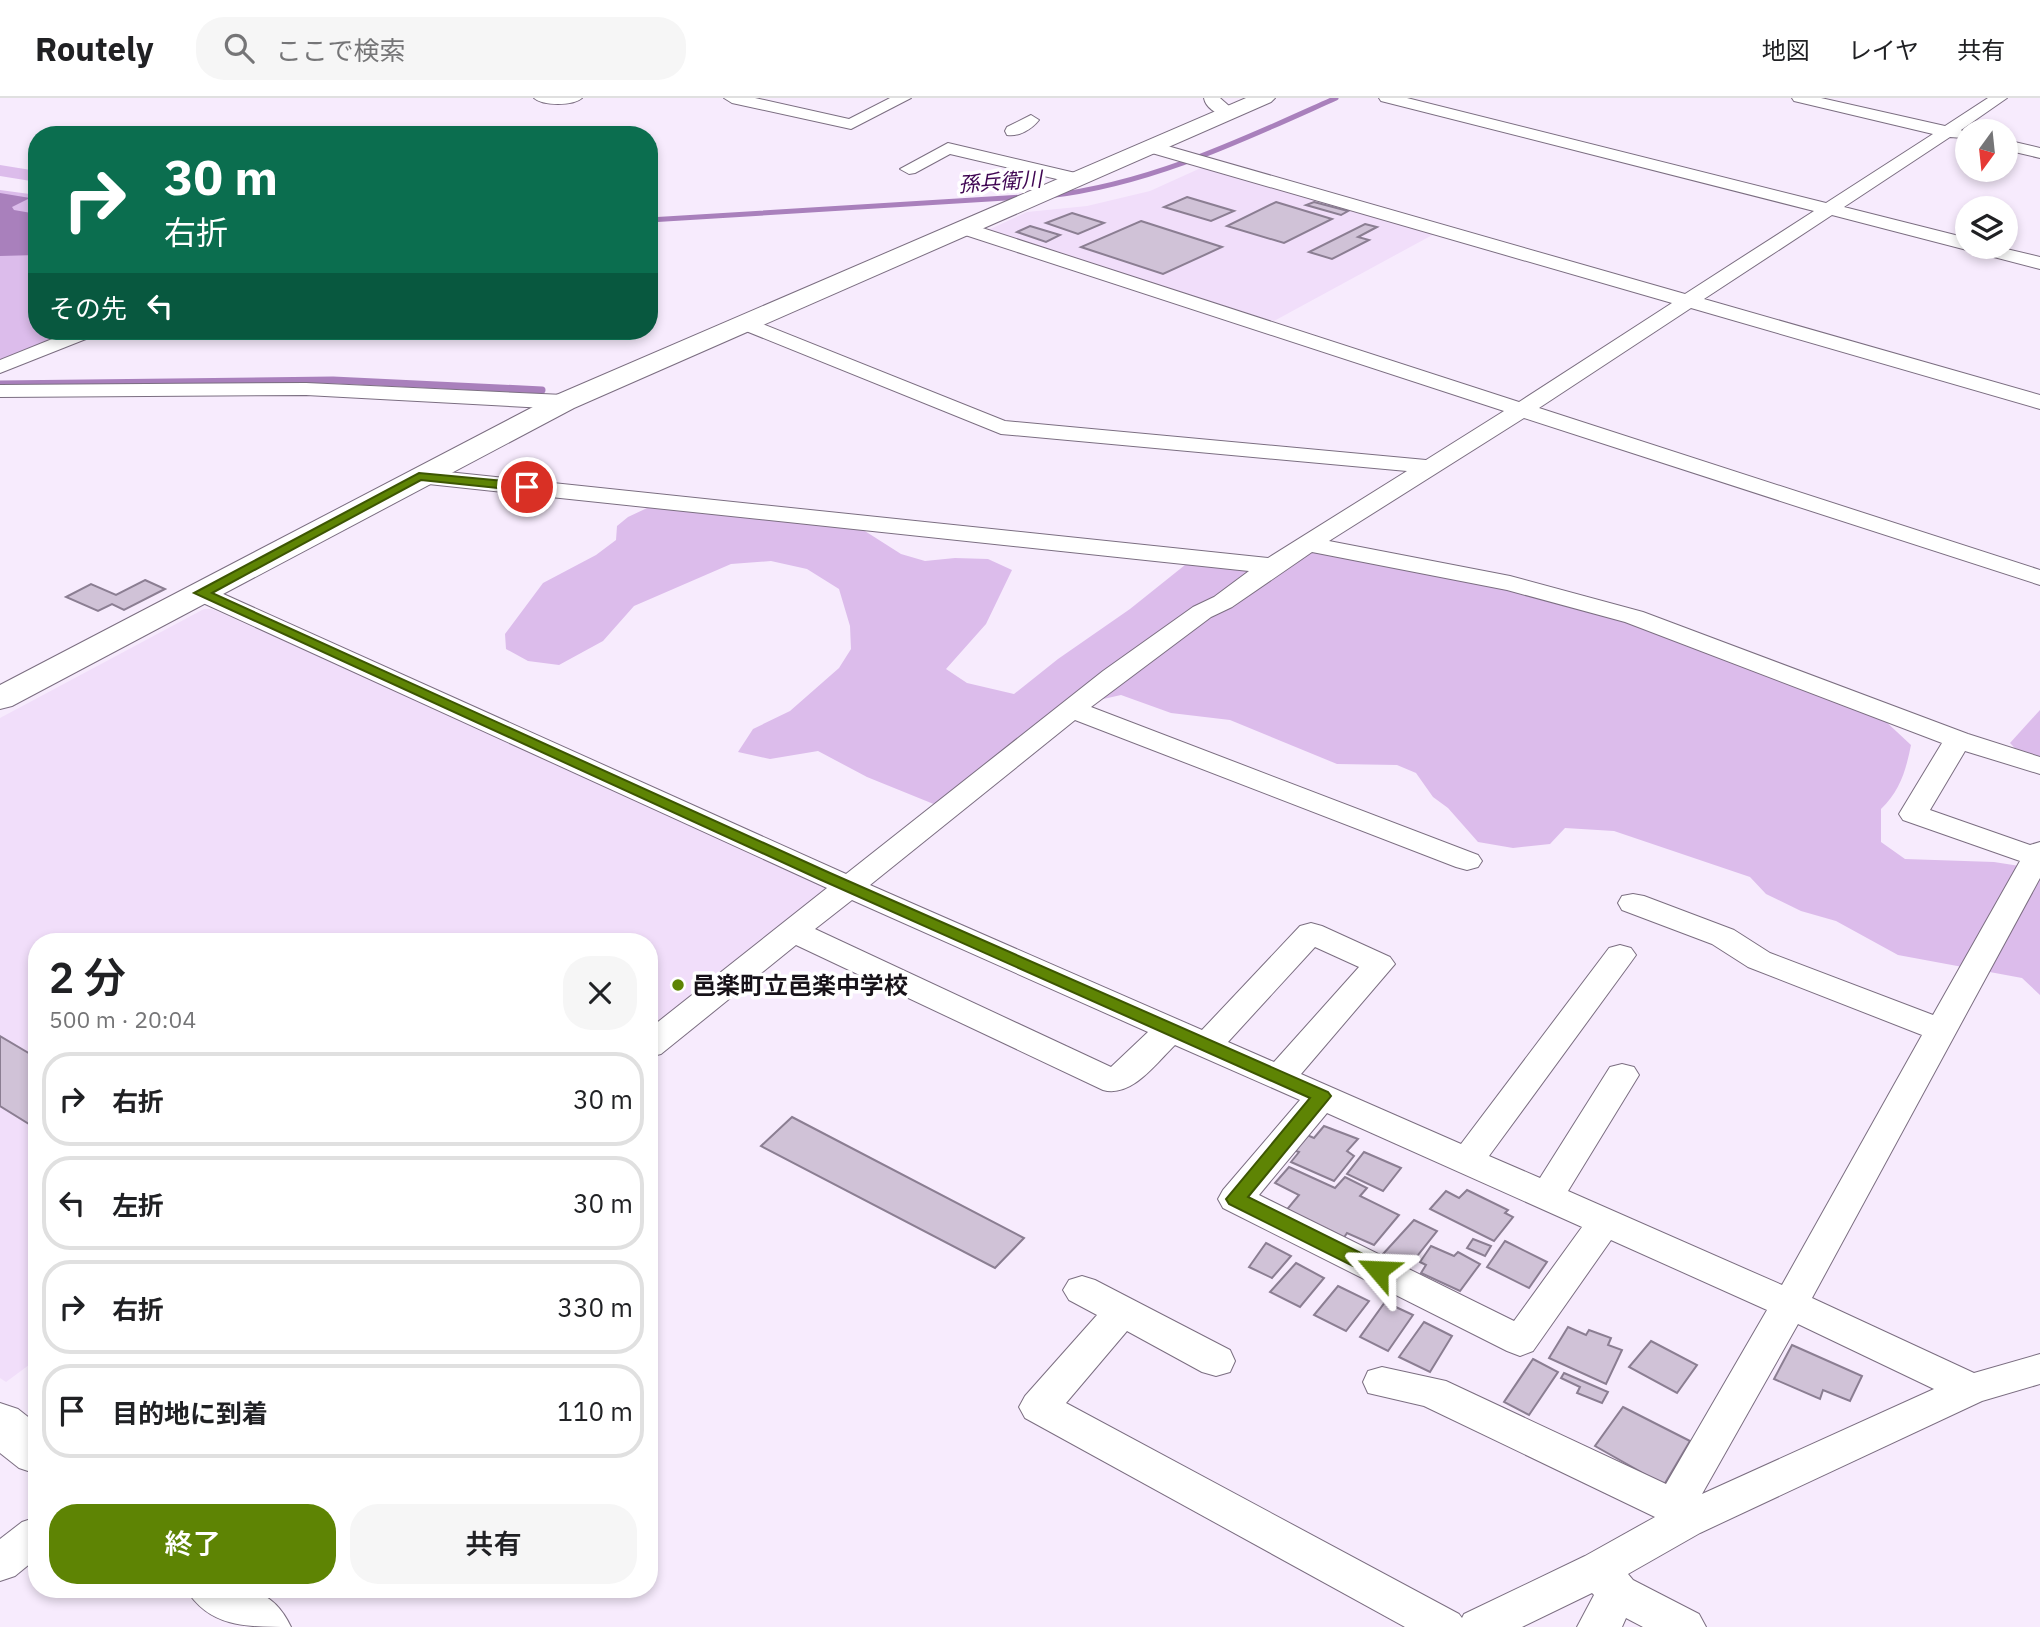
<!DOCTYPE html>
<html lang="ja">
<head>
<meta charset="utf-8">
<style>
  :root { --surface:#fff; --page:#f6f6f6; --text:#202124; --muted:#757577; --line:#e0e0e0; --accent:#5e8404 }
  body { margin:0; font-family:"IBM Plex Sans","Noto Sans JP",sans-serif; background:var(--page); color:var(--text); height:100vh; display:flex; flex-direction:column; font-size:26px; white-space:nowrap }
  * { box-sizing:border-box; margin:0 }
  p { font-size:23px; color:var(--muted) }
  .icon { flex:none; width:38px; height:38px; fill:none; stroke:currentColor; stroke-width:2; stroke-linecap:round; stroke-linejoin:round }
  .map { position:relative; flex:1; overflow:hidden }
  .details { position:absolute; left:28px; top:835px; width:630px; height:665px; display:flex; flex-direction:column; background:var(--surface); border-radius:28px; box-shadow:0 4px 10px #0003 }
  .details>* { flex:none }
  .top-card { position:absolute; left:28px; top:28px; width:630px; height:214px; border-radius:28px; box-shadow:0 4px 10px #0003; background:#0b6e4f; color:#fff; overflow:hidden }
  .needle { width:46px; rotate:195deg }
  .controls { position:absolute; left:1955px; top:21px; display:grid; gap:14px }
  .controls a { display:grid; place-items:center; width:63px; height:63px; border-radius:50%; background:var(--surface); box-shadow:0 4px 10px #0003; font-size:35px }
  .pin { position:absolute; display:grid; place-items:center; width:60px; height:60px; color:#fff; margin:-30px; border:4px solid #fff; border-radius:50%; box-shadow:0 2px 7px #0007 }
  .me { position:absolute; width:77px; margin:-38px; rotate:296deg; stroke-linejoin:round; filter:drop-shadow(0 0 5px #0008) }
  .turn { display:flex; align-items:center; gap:24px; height:147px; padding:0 21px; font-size:32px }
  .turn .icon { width:91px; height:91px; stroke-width:2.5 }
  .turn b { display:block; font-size:49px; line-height:60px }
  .then { display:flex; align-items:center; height:66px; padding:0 21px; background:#0003; gap:14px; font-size:26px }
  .round { display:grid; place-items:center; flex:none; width:74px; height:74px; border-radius:28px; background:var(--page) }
  .headline { display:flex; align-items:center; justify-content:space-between; height:119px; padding:0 21px }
  h1 { font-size:42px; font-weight:600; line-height:52px }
  .cta { display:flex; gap:14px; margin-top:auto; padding:14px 21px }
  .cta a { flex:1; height:80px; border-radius:28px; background:var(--accent); color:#fff; font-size:28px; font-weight:600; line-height:80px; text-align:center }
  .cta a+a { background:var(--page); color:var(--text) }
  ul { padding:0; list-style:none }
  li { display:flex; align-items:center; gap:21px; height:94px; margin:0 14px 10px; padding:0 7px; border:4px solid var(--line); border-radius:28px }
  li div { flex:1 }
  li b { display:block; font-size:26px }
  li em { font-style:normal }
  header { display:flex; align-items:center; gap:42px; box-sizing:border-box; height:98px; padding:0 35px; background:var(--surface); border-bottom:2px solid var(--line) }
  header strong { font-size:33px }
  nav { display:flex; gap:38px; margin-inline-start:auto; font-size:24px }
  .search { width:490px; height:63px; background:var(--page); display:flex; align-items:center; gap:18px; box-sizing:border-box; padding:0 24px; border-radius:28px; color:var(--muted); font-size:26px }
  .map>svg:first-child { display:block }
  .built { fill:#f1defa }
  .green { fill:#dcbceb }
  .water { fill:#a980bc }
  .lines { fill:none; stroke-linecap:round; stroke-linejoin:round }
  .stream-far1 { stroke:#a980bc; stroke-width:5 }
  .stream { stroke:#a980bc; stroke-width:7 }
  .building { fill:#d0c2d7; stroke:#8b7e92; stroke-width:2 }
  .street-casing { stroke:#7b6e81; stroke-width:2 }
  .secondary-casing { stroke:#7b6e81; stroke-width:2 }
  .street { fill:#fff; fill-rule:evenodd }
  .secondary { fill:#fff; fill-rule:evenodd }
  .route { fill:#5e8404; stroke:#3d5603; stroke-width:2 }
  .poi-dot { fill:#5e8404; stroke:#fff; stroke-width:2.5 }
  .labels { text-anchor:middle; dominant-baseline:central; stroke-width:7; stroke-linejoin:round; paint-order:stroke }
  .far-water-label { font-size:21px; font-style:italic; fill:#400653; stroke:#fff }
  .poi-label { font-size:24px; font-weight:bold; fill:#171219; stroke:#fff; text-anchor:start }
</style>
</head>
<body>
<header>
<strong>Routely</strong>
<div class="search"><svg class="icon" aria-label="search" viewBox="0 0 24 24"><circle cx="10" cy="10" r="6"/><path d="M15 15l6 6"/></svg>ここで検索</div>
<nav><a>地図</a><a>レイヤ</a><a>共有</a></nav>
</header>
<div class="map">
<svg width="2040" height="1529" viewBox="0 0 2040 1529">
  <rect width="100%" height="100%" fill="#f7ebfd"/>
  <!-- built -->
  <g class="built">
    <polygon points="1203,69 1436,135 1274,223 986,133 1027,114 1087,108 1150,93"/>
    <polygon points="204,511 212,511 825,783 827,794 649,931 649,844 37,844 37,1261 6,1284 0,1280 0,620"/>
  </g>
  <!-- green -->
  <g class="green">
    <polygon points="516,29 528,30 541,37 440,37"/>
    <polygon points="0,67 37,73 37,84 0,78"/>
    <polygon points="0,92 37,97 37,233 74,233 0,262"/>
    <path d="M662,403L846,421L901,456L925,463L955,460L988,461L1012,472L986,526L946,571L967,585L1014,596L1058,561L1130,511L1190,463L1277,473L1308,453L1506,491L1627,524L1882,620L1911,647C1906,672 1900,693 1881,711V744L1905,761L1994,764L2038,771L2040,767V897L2022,880L1898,857L1836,823L1801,813L1766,796L1750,779L1614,733L1565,730L1550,746L1513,750L1478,744L1448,710L1433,699L1416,675L1397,667L1337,666L1230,622L1171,615L1121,597L1059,611L941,709L867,679L818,653L770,661L738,654L753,631L790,613L839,570L851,551L850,528L839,491L807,471L771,463L731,466L634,508L603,543L559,567L528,563L506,551L505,536L543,485L596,457L616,442L617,428L628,419Z"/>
    <polygon points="2040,612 2040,664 2023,659 2010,645"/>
  </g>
  <!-- water -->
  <polygon class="water" points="0,95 30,100 12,109 14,112 37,116 37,157 0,158"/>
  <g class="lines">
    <!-- stream-far1 -->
    <g class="stream-far1">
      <path d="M1048,98C1151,86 1242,42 1336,0"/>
      <polyline points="649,122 1024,99"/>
    </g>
    <!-- stream -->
    <polyline class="stream" points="0,286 333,282 542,292"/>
  </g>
  <!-- building -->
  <g class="building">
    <polygon points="1187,99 1234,113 1211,123 1164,109"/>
    <polygon points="1276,104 1332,121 1284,145 1227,128"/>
    <polygon points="1314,104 1348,113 1341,117 1306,107"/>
    <polygon points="1072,115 1104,125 1078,136 1046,125"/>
    <polygon points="1141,123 1222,149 1163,176 1081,149"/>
    <polygon points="1365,126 1377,129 1358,139 1369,142 1332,161 1309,154"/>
    <polygon points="1030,128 1060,137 1046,144 1017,134"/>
    <polygon points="145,482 165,491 124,512 112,506 98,513 66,499 91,486 116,497"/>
    <polygon points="0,938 37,960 37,1031 0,1008"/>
    <polygon points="792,1019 1024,1140 995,1170 761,1048"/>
    <polygon points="1324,1028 1358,1041 1347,1053 1354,1058 1334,1083 1291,1064 1299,1054 1293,1052 1307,1037 1314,1040"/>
    <polygon points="1364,1054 1401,1070 1383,1093 1347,1076"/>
    <polygon points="1289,1069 1335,1090 1345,1079 1367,1090 1360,1098 1399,1117 1374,1147 1347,1135 1343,1141 1284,1115 1299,1097 1275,1085"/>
    <polygon points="1467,1092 1508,1112 1505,1115 1513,1119 1494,1143 1430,1111 1446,1093 1459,1100"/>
    <polygon points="1414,1122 1437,1133 1414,1162 1410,1160 1405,1167 1383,1156"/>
    <polygon points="1473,1141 1491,1148 1485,1158 1467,1150"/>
    <polygon points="1505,1143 1547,1164 1529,1190 1487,1169"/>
    <polygon points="1266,1145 1291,1158 1272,1180 1249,1169"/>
    <polygon points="1431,1148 1454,1158 1458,1154 1480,1166 1460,1193 1421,1175 1426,1167 1420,1164"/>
    <polygon points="1296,1165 1324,1180 1300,1209 1270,1194"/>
    <polygon points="1338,1188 1369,1203 1346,1233 1314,1217"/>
    <polygon points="1385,1204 1413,1217 1388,1253 1360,1239"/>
    <polygon points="1424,1224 1452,1238 1430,1274 1399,1259"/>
    <polygon points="1568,1229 1586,1237 1589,1232 1611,1240 1608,1247 1622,1252 1606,1286 1549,1260"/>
    <polygon points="1651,1243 1697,1267 1677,1295 1629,1269"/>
    <polygon points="1792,1247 1862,1278 1850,1303 1823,1292 1820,1301 1774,1281"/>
    <polygon points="1533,1261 1558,1274 1529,1317 1504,1304"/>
    <polygon points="1564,1275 1608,1294 1602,1305 1577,1295 1580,1289 1561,1280"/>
    <polygon points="1623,1309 1690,1343 1664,1387 1595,1348"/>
  </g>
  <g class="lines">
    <!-- street casing -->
    <g class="street-casing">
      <g id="street">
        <path d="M534,0H582C573,8 543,8 534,0Z"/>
        <polygon points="724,0 755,0 849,21 890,0 911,0 851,31 732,5"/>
        <path d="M1204,0H1220L1237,15L1229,20C1219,17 1206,11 1204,0Z"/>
        <path d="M1379,0H1407L1826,105L1933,36L1794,3L1792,0H1821L1945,28L1988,0H2007L1961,32L1965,36L1963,40L1950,39L1844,109L1967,140V149H1998L2040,159V171L1832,117L1704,201L2040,297V311L1691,210L1539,310L2040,472V487L1524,320L1329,443L1510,478L1643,514L1968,636L2040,659V676L1965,653L1930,712L2030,747L2040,744V780L1812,1200L1974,1275L2040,1256V1286L1982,1303L1700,1435L1628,1476L1633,1482L1699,1516L1706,1529H1643L1626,1520L1622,1529H1577L1594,1497L1592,1495L1522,1529H1405L1025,1320L1019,1309L1025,1298L1097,1217L1069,1202L1063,1192L1069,1182L1082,1178L1095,1182L1230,1252L1235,1263L1230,1274L1216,1278L1202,1274L1127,1233L1066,1305L1459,1516L1462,1520L1464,1516L1585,1458L1655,1419L1424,1308L1368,1295L1363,1284L1368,1273L1382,1269L1446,1283L1666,1386L1767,1212L1611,1142L1533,1253L1520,1258L1507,1253L1223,1110L1218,1101L1223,1092L1300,1002L1175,947C1156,965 1132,1000 1103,992L796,847L661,956L649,959V931L827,790L192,500L188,495L192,490L201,487L210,490L846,776L1103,573L1193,509L1214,499L1249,473L419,385L411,383L408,378L411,373L419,371L1268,460L1407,373L1001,336L736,229L733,225L736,221H750L1005,323L1426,362L1504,313L956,134L954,130L963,124L970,126L1519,304L1672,205L1145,53L1142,49L1145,45H1157L1685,196L1814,113L1381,3ZM1312,454L1507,492L1625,524L1942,645L1899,716L1903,722L2020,763L1933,917L1770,855L1734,832L1644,798L1633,796L1622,798L1618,805L1622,812L1712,846L1748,869L1922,937L1782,1187L1568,1093L1639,977L1634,969L1622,966L1610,969L1540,1080L1489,1058L1631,864L1636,857L1631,850L1620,847L1609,850L1461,1046L1301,976L1395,866L1390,859L1322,828L1311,825L1300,828L1202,932L870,787L1075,622L1456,769L1467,772L1478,769L1482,763L1478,757L1091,609L1211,519L1232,509ZM852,802L1148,934L1111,969L815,831ZM1315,849L1359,869L1274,964L1228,944ZM1327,1015L1582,1129L1514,1223L1259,1097ZM1798,1226L1934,1291L1702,1396Z"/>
        <path d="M1031,17L1039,22C1032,31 1019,39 1007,37L1005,33L1007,29Z"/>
        <polygon points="2006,42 2040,50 2040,60 2006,52"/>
        <polygon points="948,45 1084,77 1087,81 1078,86 950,56 915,75 909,76 900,71"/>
        <polygon points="72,233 99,233 96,237 0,275 0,262"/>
        <polygon points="306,285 564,297 572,299 575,304 572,309 564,311 306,297 0,299 0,287"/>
        <polygon points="37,1419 37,1460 15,1478 0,1483 0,1441 22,1424"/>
      </g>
    </g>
    <!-- secondary casing -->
    <g class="secondary-casing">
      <g id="secondary">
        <polygon points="1246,0 1275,0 1271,4 574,310 12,608 0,611 0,587 554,298"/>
        <polygon points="0,1305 18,1311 37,1326 37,1376 19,1370 0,1355"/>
        <path d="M186,1491C231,1491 268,1480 291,1529C245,1529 209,1529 186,1491Z"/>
      </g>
    </g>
    <!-- street -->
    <use href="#street" class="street"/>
    <!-- secondary -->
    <use href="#secondary" class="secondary"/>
  </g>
  <!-- route -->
  <polygon class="route" points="419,375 527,385 533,389 527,393 421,382 212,495 830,775 1328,994 1331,998 1328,1002 1248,1099 1385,1167 1388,1172 1385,1177 1378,1179 1371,1177 1229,1106 1226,1101 1310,1000 819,781 194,495"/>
  <!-- markers -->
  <circle class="poi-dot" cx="678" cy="887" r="7"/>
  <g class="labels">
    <!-- far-water labels -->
    <g class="far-water-label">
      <text transform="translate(1000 83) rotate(-4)">孫兵衛川</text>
    </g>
    <!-- poi labels -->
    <g class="poi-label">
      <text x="692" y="887">邑楽町立邑楽中学校</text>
    </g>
  </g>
</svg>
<div class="controls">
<a><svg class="needle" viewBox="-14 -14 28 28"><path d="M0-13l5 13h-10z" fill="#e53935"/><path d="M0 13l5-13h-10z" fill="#757577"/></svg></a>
<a><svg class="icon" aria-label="layers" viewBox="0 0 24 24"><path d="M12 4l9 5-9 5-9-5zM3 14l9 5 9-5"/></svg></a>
</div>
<div class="pin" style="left:527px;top:389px;background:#d93025"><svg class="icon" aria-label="arrive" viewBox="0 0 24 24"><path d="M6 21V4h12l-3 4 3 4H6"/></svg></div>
<svg class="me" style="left:1378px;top:1172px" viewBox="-20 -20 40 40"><path d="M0-17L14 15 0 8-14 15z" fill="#5e8404" stroke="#fff" stroke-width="4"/></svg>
<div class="top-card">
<div class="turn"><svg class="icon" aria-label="right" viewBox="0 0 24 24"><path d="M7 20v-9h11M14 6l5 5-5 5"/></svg><div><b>30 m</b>右折</div></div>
<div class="then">その先<svg class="icon" aria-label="left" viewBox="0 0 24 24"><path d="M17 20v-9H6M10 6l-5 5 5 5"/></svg></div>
</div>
<section class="details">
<div class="headline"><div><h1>2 分</h1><p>500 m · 20:04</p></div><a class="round"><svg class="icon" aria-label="close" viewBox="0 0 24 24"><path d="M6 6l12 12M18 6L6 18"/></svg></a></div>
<ul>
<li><svg class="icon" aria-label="right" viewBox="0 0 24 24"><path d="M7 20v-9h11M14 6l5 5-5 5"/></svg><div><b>右折</b></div><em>30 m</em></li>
<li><svg class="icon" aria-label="left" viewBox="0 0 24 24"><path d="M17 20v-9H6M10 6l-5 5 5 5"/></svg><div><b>左折</b></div><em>30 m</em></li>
<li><svg class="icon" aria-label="right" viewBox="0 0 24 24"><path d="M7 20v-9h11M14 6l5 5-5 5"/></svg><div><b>右折</b></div><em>330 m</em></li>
<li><svg class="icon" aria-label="arrive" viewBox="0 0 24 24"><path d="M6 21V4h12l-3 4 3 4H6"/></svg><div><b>目的地に到着</b></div><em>110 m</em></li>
</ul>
<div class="cta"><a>終了</a><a>共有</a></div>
</section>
</div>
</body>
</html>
